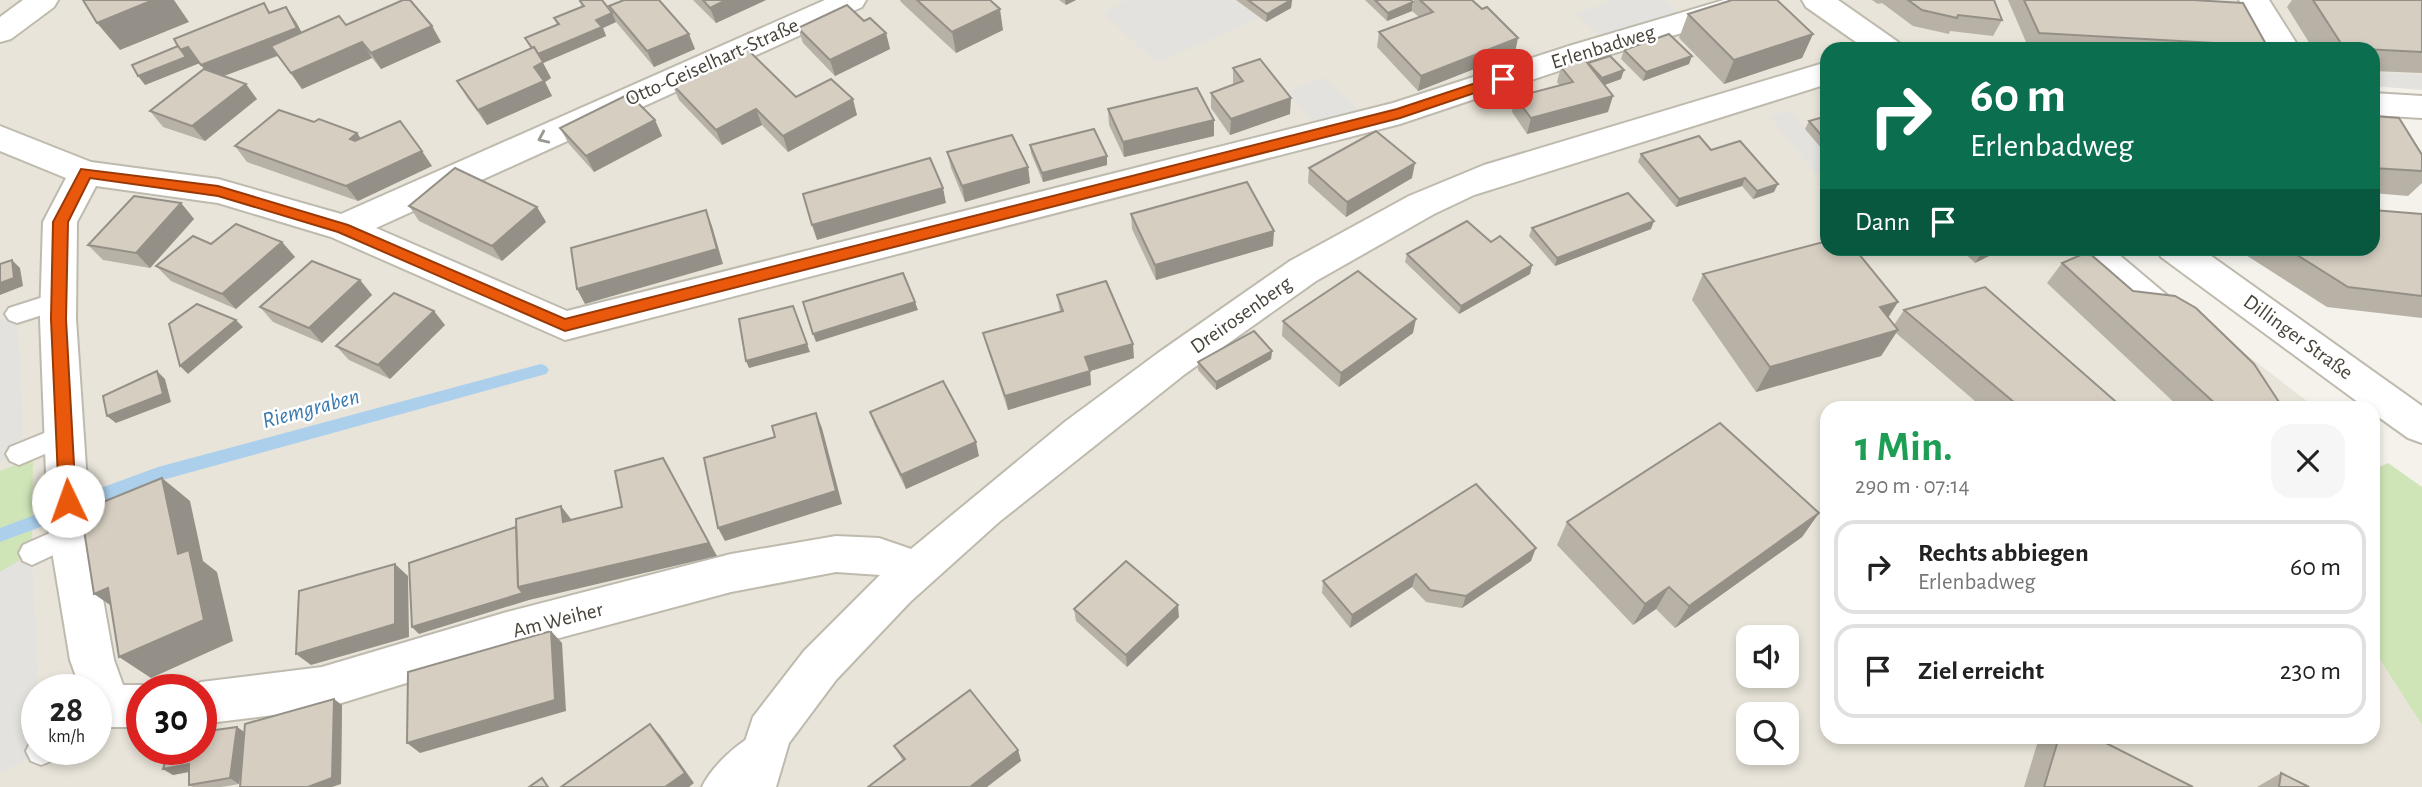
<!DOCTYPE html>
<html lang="de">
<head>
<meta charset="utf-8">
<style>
  :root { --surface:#fff; --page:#f6f6f6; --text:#222; --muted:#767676; --line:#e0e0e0 }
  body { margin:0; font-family:"Alegreya Sans",sans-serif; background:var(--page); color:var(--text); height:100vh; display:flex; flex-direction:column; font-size:26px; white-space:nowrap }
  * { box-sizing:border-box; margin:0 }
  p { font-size:23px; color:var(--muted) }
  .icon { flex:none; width:38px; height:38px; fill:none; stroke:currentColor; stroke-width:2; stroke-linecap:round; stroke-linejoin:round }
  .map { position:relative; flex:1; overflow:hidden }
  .sheet { position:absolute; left:1820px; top:401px; width:560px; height:343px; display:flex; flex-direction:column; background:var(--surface); border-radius:21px; box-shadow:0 4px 10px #0003 }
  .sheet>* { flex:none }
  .banner { position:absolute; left:1820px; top:42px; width:560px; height:214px; border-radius:21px; box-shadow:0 4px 10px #0003; background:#0b6e4f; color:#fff; overflow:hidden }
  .tools { position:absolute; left:1736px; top:625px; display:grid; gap:14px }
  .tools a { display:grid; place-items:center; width:63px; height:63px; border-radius:14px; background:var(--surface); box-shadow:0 4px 10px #0003; font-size:35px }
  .speed { position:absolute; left:21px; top:674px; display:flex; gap:14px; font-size:35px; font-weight:700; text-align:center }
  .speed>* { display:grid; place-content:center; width:91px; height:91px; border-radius:50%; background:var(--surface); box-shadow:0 4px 10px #0003; line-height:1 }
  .speed small { font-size:18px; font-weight:400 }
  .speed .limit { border:10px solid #d22; background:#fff; color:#111 }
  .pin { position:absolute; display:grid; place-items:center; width:60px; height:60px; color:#fff; margin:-30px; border-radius:14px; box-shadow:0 4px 10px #0006 }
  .me { position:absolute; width:77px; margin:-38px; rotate:357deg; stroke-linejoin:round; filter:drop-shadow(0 0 5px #0008) }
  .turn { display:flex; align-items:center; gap:24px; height:147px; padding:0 35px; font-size:32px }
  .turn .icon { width:91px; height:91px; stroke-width:2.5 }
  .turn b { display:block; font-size:49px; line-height:60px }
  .then { display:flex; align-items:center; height:66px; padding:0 35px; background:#0003; gap:14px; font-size:26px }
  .round { display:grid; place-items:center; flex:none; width:74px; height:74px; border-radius:21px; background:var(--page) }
  .overview { display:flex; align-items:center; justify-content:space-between; height:119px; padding:0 35px }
  h1 { font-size:42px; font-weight:700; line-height:52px; color:#1e9e55 }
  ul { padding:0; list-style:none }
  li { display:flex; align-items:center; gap:21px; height:94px; margin:0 14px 10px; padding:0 21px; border:4px solid var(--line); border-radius:21px }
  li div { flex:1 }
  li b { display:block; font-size:26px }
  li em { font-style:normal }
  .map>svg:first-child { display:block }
  .residential { fill:#e8e4d9; fill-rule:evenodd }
  .green { fill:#cfe5b7 }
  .parking { fill:#e3e2df }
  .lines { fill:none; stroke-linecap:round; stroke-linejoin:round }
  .stream { fill:#acd0ec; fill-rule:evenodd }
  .service-casing { stroke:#bfbaae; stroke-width:4 }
  .minor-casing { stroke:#bfbaae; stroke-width:4 }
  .tertiary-casing { stroke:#bfbaae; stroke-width:4 }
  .service { fill:#fff; fill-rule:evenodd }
  .minor { fill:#fff; fill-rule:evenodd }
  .tertiary { fill:#fff; fill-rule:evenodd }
  .wall { fill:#b7b1a6 }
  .shaded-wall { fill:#959087 }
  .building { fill:#d5cec1; stroke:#959087; stroke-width:2 }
  .oneway { stroke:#9a9892 }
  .route { fill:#ea580c; stroke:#983908; stroke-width:2 }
  .labels { text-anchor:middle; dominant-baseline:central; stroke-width:5; stroke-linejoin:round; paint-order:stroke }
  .street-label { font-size:21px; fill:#484339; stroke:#fff }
  .water-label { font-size:23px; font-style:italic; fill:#3979ae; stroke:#fff }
</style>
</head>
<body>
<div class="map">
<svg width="2422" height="787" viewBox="0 0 2422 787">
  <rect width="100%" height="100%" fill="#f4f2eb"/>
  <!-- residential -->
  <path class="residential" d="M0,0H2422V75L2373,72V49H1827V248L2108,249L2316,408H1827V737H2373V649L2422,725V787H0ZM1748,637H1787V676H1748ZM37,690H96V749H37ZM142,690H201V749H142ZM1748,714H1787V752H1748Z"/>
  <!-- green -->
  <g class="green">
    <polygon points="33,459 32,553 0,572 0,471"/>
    <polygon points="2388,463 2422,487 2422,725 2373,649 2373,470"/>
  </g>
  <!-- parking -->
  <g class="parking">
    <polygon points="1127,0 1236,0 1258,18 1157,63 1103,13"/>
    <polygon points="1612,0 1663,0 1677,12 1605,40 1576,14"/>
    <polygon points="2373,72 2422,75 2422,90 2373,86"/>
    <polygon points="1324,78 1358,109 1314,124 1288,91"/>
    <polygon points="1790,111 1827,155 1827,171 1816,174 1769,116"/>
    <polygon points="17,314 23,431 19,454 0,462 0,320"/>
    <polygon points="32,553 38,689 37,749 41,751 0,773 0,572"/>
  </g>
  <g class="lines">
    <!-- stream -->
    <g class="stream">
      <polygon points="541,364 546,366 549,370 546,374 159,481 96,504 90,502 88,497 90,492 158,467"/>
      <polygon points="40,513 46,515 48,520 46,525 0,542 0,528"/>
    </g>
    <!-- service casing -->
    <g class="service-casing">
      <g id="service">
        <polygon points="2084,248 2111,248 2181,307 2185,313 2181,319 2173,322 2165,319"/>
        <polygon points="59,292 67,295 71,301 67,307 17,323 9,320 5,314 9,308"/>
        <polygon points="64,425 73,428 77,435 73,442 19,465 10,461 6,454 10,447"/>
        <polygon points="70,524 79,527 83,535 79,543 32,565 23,561 19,553 23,545"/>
        <path d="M760,732L770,736L775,746L770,756L738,787H702C711,767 740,740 760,732Z"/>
        <polygon points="37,737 37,749 58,749 51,761 41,765 31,761 26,751 31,741"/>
      </g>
    </g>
    <!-- minor casing -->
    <g class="minor-casing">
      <g id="minor">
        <polygon points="23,0 58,0 54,7 11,39 0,42 0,17"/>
        <polygon points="825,0 866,0 862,7 376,228 567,311 1393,103 1569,46 1724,0 1773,0 1769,7 1591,60 1400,124 565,340 331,237 218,203 96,186 77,222 76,319 90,527 114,660 123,685 142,685 154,690 142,690 142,727 109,727 96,722 96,690 81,690 70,660 48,527 40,319 43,222 66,178 0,151 0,126 91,162 218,179 341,214"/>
        <polygon points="2239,0 2269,0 2300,49 2268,49"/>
        <polygon points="1827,62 1827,84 1474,195 1434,214 1316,281 1185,374 999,522 910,602 836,680 789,743 776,787 730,787 753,717 804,651 880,575 836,572 731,592 507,652 322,709 201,724 201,690 184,690 201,682 322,667 507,612 731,554 836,536 879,538 911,549 1066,421 1158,353 1290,261 1409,196 1484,165"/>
        <polygon points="2373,93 2422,96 2422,118 2373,115"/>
      </g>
    </g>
    <!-- tertiary casing -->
    <g class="tertiary-casing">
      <g id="tertiary">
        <polygon points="1802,0 1838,0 1898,42 1903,49 1866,49 1806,7"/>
        <polygon points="2157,248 2200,248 2422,406 2422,443 2408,438 2373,413 2373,408 2366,408 2161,257"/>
      </g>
    </g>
    <!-- service -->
    <use href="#service" class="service"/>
    <!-- minor -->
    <use href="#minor" class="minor"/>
    <!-- tertiary -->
    <use href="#tertiary" class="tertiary"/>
  </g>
  <!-- wall -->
  <g class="wall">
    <polygon points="693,0 766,0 716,23"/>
    <polygon points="900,0 990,0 1003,30 956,53 901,2"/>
    <polygon points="1059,0 1076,0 1066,5"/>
    <polygon points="1236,0 1292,0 1291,8 1266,22"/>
    <polygon points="1365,0 1411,0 1412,11 1387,21"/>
    <polygon points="1414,0 1472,0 1515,53 1418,91 1377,47 1379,32 1419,17 1412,11"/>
    <polygon points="1872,0 1994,0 2002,20 1993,36 1950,31 1949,34 1913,26 1882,3 1878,4"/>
    <polygon points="2008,0 2193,0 2267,46 2264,49 2029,49"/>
    <polygon points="2292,0 2422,0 2422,73 2373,71 2373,49 2313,49 2287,7"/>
    <polygon points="580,1 611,10 609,6 695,49 654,67 616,22 603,28 606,36 543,63 551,78 545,82 552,96 487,125 466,96 457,81 531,49 525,38 557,25 554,18 582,7"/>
    <polygon points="264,3 270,12 296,22 302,33 346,25 432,26 441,42 381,69 372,58 302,89 278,56 224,76 257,99 205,141 163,127 150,111 204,69 199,63 145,85 178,46"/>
    <polygon points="1688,14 1813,34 1802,58 1724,84 1679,38"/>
    <polygon points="864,21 886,33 890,49 835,76 803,43 798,28"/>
    <polygon points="1624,50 1689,64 1643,81 1621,59"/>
    <polygon points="1588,64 1621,79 1604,85 1608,112 1527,134 1512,112 1515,97 1559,85 1557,82 1561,67"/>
    <polygon points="1233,68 1290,114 1230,135 1211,108 1211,93 1233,85"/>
    <polygon points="672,84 796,97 857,115 788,152 762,125 722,145 679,100"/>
    <polygon points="1108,109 1214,136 1124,157 1109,125"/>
    <polygon points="1827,116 1827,155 1805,129 1809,121"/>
    <polygon points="2373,116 2422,155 2422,183 2408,196 2373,193"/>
    <polygon points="655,120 662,136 594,172 569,144 560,128"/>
    <polygon points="314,122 357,133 361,139 432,166 358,201 247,162 235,146"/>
    <polygon points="1030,145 1107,165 1043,182 1031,153"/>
    <polygon points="1711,150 1774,192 1753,199 1742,186 1676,207 1638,162 1641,154"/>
    <polygon points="947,152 1028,167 1030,183 965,202 951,168"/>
    <polygon points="1309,168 1412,178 1346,217 1308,183"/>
    <polygon points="181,203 194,219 150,268 103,260 88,245"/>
    <polygon points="409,206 537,207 546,222 502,261 419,221"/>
    <polygon points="1131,214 1273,246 1156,280 1132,229"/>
    <polygon points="2422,214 2422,318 2327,307 2235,248 2373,248"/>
    <polygon points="1532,228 1651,229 1555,266 1529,236"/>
    <polygon points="282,242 295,257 236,309 171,281 156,266 211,244"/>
    <polygon points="1491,242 1532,265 1530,274 1459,314 1405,262 1407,254"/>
    <polygon points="1959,248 2005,248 1975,263"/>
    <polygon points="2062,263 2133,291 2280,408 2180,408 2047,283"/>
    <polygon points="1703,274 1898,302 1888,318 1894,325 1904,310 2123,408 1983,408 1896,333 1881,356 1756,392 1692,300"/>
    <polygon points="360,280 372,295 322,343 273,322 260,307"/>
    <polygon points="1057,295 1134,358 1090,371 1091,385 1008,410 987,347 983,333 1060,312"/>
    <polygon points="1283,321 1413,333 1339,387 1282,336"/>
    <polygon points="445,325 390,379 349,360 336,346"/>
    <polygon points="1272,351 1271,359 1216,390 1198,370 1198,362"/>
    <polygon points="870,412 979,456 906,489 875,426"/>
    <polygon points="1819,513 1802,537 1675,628 1656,609 1633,625 1557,545 1567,522"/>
    <polygon points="1531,561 1462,608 1426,602 1412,587 1350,628 1322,593 1323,581"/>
    <polygon points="1074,609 1179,617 1127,667 1076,621"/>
    <polygon points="342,705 341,784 243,759 239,784 221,787 193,787 189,785 189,772 173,775 163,769 201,749 245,732"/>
    <polygon points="2043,737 2094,737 2193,787 2024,787 2038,741"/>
    <polygon points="894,746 1018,750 1021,761 903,761"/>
    <polygon points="2281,773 2309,787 2257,787"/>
  </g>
  <!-- shaded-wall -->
  <g class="shaded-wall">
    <polygon points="153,0 174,0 189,22 120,50 97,23"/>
    <polygon points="726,0 766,0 716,23 710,8"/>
    <polygon points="1065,0 1076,0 1066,5"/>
    <polygon points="1292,0 1291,8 1266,22 1267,14"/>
    <polygon points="1413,2 1412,11 1387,21 1388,13"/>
    <polygon points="286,7 296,22 308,44 213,80 201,65"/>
    <polygon points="1000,9 1003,30 956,53 952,32"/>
    <polygon points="612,13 616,22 603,28 606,36 543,63 551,78 545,82 552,96 487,125 478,110 534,67 537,55 596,20"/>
    <polygon points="432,26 441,42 381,69 371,53"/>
    <polygon points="886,33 890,49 835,76 830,60"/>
    <polygon points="689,34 695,49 654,67 647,51"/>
    <polygon points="1813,34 1802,58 1724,84 1734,60"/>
    <polygon points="1518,38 1515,53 1418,91 1421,76"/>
    <polygon points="362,42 372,58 302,89 291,73"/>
    <polygon points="188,47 200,63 145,85 138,76 180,50"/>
    <polygon points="1692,56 1689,64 1643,81 1646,72"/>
    <polygon points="1624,70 1621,79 1599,87 1602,78"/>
    <polygon points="246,84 257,99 205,141 192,126"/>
    <polygon points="1613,96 1608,112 1527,134 1531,118"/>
    <polygon points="1291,98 1290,114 1230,135 1231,119"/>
    <polygon points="853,99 857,115 788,152 783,136"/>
    <polygon points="756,109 762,125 722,145 716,130"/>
    <polygon points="655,120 662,136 594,172 586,156"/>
    <polygon points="1214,120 1214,136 1124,157 1123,142"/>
    <polygon points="357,133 368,149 350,139"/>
    <polygon points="422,151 432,166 358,201 346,186"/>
    <polygon points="1107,156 1107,165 1043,182 1042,173"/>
    <polygon points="1415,163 1412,178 1346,217 1347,202"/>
    <polygon points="1028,167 1030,183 965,202 962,186"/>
    <polygon points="1745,178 1742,186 1676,207 1679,199"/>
    <polygon points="1778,184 1774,192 1753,199 1757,191"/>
    <polygon points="943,188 946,203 817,240 812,225"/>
    <polygon points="181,203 194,219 150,268 136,253"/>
    <polygon points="537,207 546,222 502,261 492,246"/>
    <polygon points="706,210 712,226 723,264 585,304 577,289"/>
    <polygon points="1654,221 1651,229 1555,266 1557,258"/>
    <polygon points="1274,231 1273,246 1156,280 1155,265"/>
    <polygon points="282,242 295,257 236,309 222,294"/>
    <polygon points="1985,248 2005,248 1975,263"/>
    <polygon points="12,260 20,268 23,286 0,295 0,283"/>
    <polygon points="1532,265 1530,274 1459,314 1461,306"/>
    <polygon points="360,280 372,295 322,343 309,328"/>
    <polygon points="915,302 918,310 816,342 813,334"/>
    <polygon points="1898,302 1881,328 1880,307"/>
    <polygon points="793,306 810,352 749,368 746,361"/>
    <polygon points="434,311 445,325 390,379 378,365"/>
    <polygon points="1416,319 1413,333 1339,387 1341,373"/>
    <polygon points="236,320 243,327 188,374 180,366"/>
    <polygon points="1898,330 1881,356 1756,392 1770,367"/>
    <polygon points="1133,344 1134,358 1090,371 1091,385 1008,410 1005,396 1085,357"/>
    <polygon points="1272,351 1271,359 1216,390 1216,382"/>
    <polygon points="157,371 165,379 171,402 116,423 107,416"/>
    <polygon points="816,413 822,428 842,504 725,541 718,528"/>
    <polygon points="976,442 979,456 906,489 901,475"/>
    <polygon points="663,458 717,556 529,600 419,634 412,627 518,587 709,543"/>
    <polygon points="162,478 190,501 203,561 217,572 233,641 151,678 119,657 178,554"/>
    <polygon points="561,506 571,519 573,535 563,522"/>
    <polygon points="1819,513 1802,537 1675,628 1689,606"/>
    <polygon points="1536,548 1531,561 1462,608 1466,596"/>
    <polygon points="395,564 408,576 409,637 311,665 296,654"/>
    <polygon points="1416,574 1412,587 1350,628 1352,615"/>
    <polygon points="1669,587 1656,609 1633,625 1645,604"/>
    <polygon points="108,588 126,616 94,594"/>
    <polygon points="1178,605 1179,617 1127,667 1126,655"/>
    <polygon points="551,631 562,643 566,711 420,753 407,743"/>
    <polygon points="334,699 342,705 341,784 332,787 308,787"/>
    <polygon points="650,724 660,735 694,783 689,787 665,787"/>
    <polygon points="237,727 246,733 239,784 230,778"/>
    <polygon points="1018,750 1021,761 987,787 970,787"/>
    <polygon points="189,764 198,770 173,775 163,769"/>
  </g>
  <!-- building -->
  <g class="building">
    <polygon points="83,0 153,0 97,23"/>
    <polygon points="403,0 410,0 432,26 371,53 362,42 291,73 271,46 339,16 346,25"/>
    <polygon points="582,0 602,0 612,13 596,20 602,27 538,54 534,47 532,48 525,38 559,24 554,18 584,6 580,1"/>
    <polygon points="624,0 659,0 689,34 647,51 609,6"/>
    <polygon points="703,0 726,0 710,8"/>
    <polygon points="917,0 990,0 1000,9 952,32"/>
    <polygon points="1248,0 1291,0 1267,14"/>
    <polygon points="1375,0 1411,0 1413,2 1388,13"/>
    <polygon points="1420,0 1472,0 1482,9 1487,7 1518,38 1421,76 1379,32 1433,12"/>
    <polygon points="1732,0 1777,0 1813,34 1734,60 1688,14"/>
    <polygon points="1908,0 1994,0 2002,20 1958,15 1957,18 1922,10"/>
    <polygon points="2024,0 2193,0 2243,3 2267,46 2039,33"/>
    <polygon points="2313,0 2422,0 2422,52 2344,48"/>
    <polygon points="264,3 269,13 286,7 297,28 201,65 188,47 180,50 174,39"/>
    <polygon points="847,5 864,21 870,18 886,33 830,60 798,28"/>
    <polygon points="1669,34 1692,56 1646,72 1624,50"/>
    <polygon points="178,46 186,57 138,76 132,65"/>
    <polygon points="534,47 543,62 534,67 544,81 478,110 457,81"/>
    <polygon points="746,48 796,97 831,79 853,99 783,136 756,109 716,130 672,84"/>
    <polygon points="1610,56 1624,70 1602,78 1588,63"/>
    <polygon points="1260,59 1291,98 1231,119 1211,93 1243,81 1233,68"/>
    <polygon points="1585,60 1613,96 1531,118 1515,97 1573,82 1561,67"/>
    <polygon points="204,69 246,84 192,126 150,111"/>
    <polygon points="1197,88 1214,120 1123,142 1108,109"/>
    <polygon points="629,94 655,120 586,156 560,128"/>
    <polygon points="279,110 314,122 319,119 357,133 350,139 355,141 400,121 422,151 346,186 235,146"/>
    <polygon points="1827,116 1827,142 1809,121"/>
    <polygon points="2373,116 2399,118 2422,155 2422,171 2373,168"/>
    <polygon points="1094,129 1107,156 1042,173 1030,145"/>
    <polygon points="1376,131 1415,163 1347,202 1309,168"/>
    <polygon points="1012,135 1028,167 962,186 947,152"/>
    <polygon points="1699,136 1711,150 1740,141 1778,184 1757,191 1745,178 1679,199 1641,154"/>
    <polygon points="930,158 943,188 812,225 803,194"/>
    <polygon points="455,168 537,207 492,246 409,206"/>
    <polygon points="1247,182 1274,231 1155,265 1131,214"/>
    <polygon points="1628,193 1654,221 1557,258 1532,228"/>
    <polygon points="134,196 181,203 136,253 88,245"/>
    <polygon points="706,210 717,249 577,289 571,248"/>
    <polygon points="2373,210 2422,214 2422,296 2348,287 2286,248 2373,248"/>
    <polygon points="1467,221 1491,242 1500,236 1532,265 1461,306 1407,254"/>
    <polygon points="236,224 282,242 222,294 156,266 193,236 211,244"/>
    <polygon points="1827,241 1827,248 1854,248 1898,302 1880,307 1898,330 1770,367 1703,274"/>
    <polygon points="2088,252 2133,291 2175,296 2196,308 2254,364 2279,402 2280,408 2220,408 2062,263"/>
    <polygon points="12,260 14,278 0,283 0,264"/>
    <polygon points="312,261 360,280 309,328 260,307"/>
    <polygon points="1358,271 1416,319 1341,373 1283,321"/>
    <polygon points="903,273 915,302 813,334 803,302"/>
    <polygon points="1106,281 1133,344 1085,357 1090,371 1005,396 983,333 1063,311 1057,295"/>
    <polygon points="1985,287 2123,408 2021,408 1904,310"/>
    <polygon points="394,293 434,311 378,365 336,346"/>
    <polygon points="197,304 236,320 180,366 169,324"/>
    <polygon points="793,306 807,344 746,361 739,319"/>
    <polygon points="1254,331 1272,351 1216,382 1198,362"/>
    <polygon points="157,371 163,394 107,416 103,396"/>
    <polygon points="943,381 976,442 901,475 870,412"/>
    <polygon points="816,413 836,491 718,528 704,458 775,437 772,426"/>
    <polygon points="1720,423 1819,513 1689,606 1669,587 1645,604 1567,522"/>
    <polygon points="663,458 709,543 518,587 516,519 561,506 563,522 622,507 615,471"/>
    <polygon points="162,478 178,554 189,550 204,620 119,657 108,588 94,594 81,511"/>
    <polygon points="1476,484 1536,548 1466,596 1430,590 1416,574 1352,615 1323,581"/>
    <polygon points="516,527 518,587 523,593 412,627 409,563"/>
    <polygon points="1126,561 1178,605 1126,655 1074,609"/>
    <polygon points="395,564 395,624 296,654 299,591"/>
    <polygon points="551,631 555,700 407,743 408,672"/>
    <polygon points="970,690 1018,750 970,787 868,787 905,759 894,746"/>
    <polygon points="334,699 332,778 308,787 240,787 245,724"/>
    <polygon points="650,724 685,773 665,787 561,787"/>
    <polygon points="237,727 230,778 189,785 189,764 163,769 169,750 201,749 201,732"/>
    <polygon points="2059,737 2094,737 2193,787 2044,787"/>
    <polygon points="2281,773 2309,787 2279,787"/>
    <polygon points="542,778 548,787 529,787"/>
  </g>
  <!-- one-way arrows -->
  <defs><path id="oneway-chevron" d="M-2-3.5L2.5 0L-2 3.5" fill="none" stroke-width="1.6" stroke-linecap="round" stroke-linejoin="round" transform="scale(1.75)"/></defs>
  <use class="oneway" href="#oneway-chevron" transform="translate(543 138) rotate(156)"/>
  <!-- route -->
  <polygon class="route" points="1503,74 1507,75 1507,82 1400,118 565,331 338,232 218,196 90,178 68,222 66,319 76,501 74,506 68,508 62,506 59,501 51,319 53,222 81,169 218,186 348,225 565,319 1397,109"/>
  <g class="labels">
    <!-- street labels -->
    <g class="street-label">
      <text transform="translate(1603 47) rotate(-17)">Erlenbadweg</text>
      <text transform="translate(712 62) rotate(-24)">Otto-Geiselhart-Straße</text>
      <text transform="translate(1241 315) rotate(-35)">Dreirosenberg</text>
      <text transform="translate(2298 337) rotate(36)">Dillinger Straße</text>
      <text transform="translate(558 620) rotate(-14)">Am Weiher</text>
    </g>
    <!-- water labels -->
    <g class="water-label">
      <text transform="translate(311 409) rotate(-15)">Riemgraben</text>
    </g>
  </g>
</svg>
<div class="tools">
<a><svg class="icon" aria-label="sound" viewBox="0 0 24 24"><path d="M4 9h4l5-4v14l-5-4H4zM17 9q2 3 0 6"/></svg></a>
<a><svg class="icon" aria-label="search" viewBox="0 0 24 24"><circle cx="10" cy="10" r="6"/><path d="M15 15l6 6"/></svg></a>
</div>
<div class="speed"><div>28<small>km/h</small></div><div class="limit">30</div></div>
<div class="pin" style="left:1503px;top:79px;background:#d93025"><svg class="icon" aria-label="arrive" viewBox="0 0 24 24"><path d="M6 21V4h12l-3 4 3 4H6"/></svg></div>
<svg class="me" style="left:68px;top:501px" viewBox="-20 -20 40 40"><circle r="19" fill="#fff"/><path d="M0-13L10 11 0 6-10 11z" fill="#ea580c"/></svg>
<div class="banner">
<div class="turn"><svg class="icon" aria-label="right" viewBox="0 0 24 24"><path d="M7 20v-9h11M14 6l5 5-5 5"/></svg><div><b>60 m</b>Erlenbadweg</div></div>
<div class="then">Dann<svg class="icon" aria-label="arrive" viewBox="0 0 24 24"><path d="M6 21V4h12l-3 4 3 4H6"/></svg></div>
</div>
<section class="sheet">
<div class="overview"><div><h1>1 Min.</h1><p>290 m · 07:14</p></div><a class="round"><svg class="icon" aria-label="close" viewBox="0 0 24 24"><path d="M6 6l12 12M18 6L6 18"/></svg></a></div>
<ul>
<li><svg class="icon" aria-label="right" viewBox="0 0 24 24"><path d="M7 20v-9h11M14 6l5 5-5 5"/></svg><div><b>Rechts abbiegen</b><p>Erlenbadweg</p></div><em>60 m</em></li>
<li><svg class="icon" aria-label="arrive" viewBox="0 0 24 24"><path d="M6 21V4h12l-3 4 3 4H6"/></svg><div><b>Ziel erreicht</b></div><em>230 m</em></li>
</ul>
</section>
</div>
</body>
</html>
